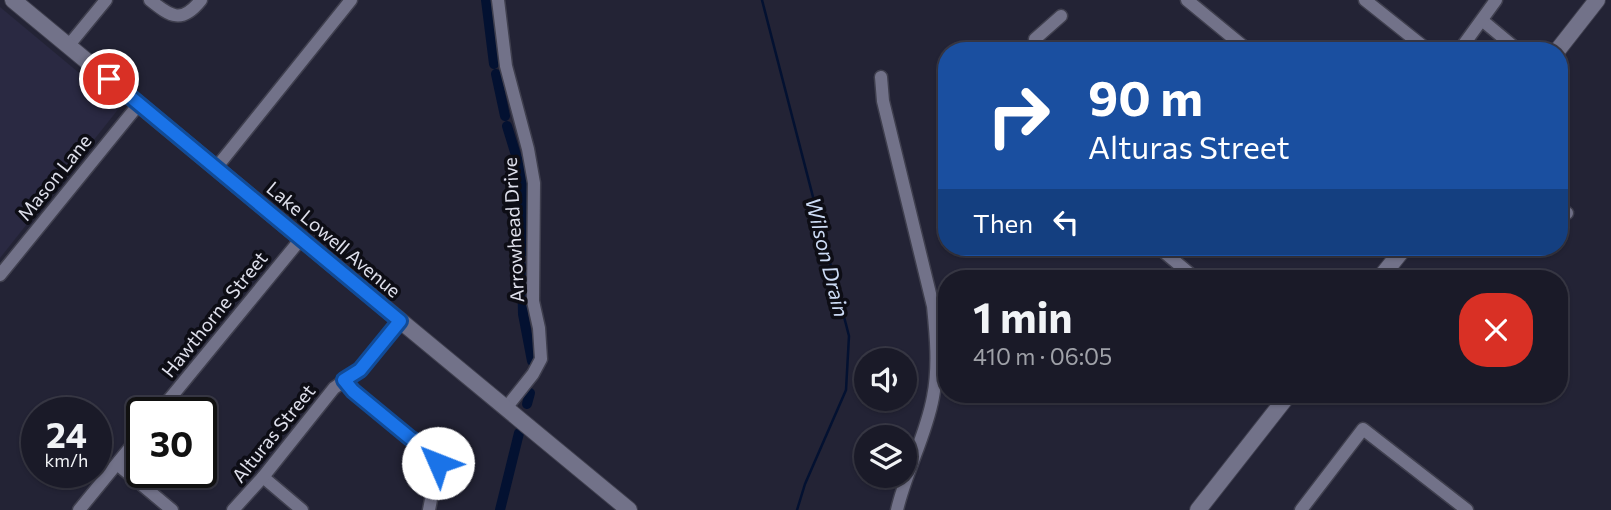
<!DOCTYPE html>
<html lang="en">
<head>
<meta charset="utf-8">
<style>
  :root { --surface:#1a1a28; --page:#232330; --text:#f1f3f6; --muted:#9fa1a8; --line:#383845 }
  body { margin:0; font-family:Commissioner,sans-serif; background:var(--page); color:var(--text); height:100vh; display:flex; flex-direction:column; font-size:26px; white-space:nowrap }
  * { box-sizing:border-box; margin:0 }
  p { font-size:23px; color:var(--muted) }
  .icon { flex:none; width:38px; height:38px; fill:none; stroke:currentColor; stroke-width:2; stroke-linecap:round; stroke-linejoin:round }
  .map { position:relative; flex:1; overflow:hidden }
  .drawer { position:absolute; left:938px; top:270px; width:630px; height:133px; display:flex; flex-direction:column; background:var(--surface); border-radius:28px; box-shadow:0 2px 5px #0004,0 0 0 2px var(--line) }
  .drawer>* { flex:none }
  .guide { position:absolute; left:938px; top:42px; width:630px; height:214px; border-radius:28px; box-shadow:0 2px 5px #0004,0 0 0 2px var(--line); background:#1a4fa0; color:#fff; overflow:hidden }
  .controls { position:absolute; left:854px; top:348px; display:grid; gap:14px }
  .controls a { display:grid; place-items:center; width:63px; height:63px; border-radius:50%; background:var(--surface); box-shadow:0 2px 5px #0004,0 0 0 2px var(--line); font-size:35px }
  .speed { position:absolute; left:21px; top:397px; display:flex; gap:14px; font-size:35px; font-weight:700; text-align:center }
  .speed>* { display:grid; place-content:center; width:91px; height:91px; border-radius:50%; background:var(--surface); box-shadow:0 2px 5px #0004,0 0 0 2px var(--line); line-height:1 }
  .speed small { font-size:18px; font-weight:400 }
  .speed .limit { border:4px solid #111; border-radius:10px; background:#fff; color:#111 }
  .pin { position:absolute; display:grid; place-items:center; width:60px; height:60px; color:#fff; margin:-30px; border:4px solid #fff; border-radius:50%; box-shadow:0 2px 7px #0007 }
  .me { position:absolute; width:77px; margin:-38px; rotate:314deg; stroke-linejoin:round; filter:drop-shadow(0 0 5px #0008) }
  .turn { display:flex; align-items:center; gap:24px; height:147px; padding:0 35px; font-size:32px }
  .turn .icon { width:91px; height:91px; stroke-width:2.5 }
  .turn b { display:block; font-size:49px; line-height:60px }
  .then { display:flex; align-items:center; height:66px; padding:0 35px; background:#0003; gap:14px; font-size:26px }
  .round { display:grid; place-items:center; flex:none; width:74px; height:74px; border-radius:28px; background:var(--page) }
  .head { display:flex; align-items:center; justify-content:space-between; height:119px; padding:0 35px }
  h1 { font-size:42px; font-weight:700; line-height:52px }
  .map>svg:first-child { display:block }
  .built { fill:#2a2942 }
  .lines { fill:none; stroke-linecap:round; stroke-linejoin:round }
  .stream { stroke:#031131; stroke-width:2.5 }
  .canal { stroke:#031131; stroke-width:10 }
  .minor-casing { stroke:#3f3f4e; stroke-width:15 }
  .secondary-casing { stroke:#3f3f4e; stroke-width:18 }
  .minor { stroke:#727289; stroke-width:12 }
  .secondary { stroke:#727289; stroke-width:16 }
  .route-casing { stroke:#114b97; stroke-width:18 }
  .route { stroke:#1a73e8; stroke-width:12 }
  .labels { text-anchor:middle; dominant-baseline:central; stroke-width:7; stroke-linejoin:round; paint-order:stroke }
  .street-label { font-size:19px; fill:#dfe0ec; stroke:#0d0d15 }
  .water-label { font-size:21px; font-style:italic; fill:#ccdbf5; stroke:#0d0d15 }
</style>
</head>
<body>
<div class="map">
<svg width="1611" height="510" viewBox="0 0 1611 510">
  <rect width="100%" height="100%" fill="#232335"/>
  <!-- built -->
  <polygon class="built" points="0,7 120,107 0,258"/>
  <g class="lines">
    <!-- stream -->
    <polyline class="stream" points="762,0 849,336 846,390 805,484 797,510"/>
    <!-- canal -->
    <g class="canal">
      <polyline points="486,0 494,64"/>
      <polyline points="496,74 505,116"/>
      <polyline points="507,126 524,181 523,252"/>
      <polyline points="522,267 523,314 532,361"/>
      <polyline points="527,404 530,393"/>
      <polyline points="500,510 519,433"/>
    </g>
    <!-- minor casing -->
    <g class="minor-casing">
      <g id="minor">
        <path d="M150,0C171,17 182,24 201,0"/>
        <polyline points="498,0 506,66 528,149 534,183 533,301 539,328 541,359 533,374 506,408"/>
        <polyline points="1187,0 1249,51"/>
        <polyline points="1365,0 1429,51"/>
        <polyline points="1483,21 1519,51"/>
        <polyline points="1035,39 1061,16"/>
        <polyline points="69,45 106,0"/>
        <polyline points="1459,51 1496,0"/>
        <path d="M881,77L883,101L933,306C936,336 939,367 933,397C926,436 906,471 897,510"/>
        <polyline points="216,168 351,0"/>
        <polyline points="1559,208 1567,213"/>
        <polyline points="1158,247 1195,278"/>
        <polyline points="0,275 139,104"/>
        <polyline points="344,380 353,391 410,438 435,452 438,463 429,510"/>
        <polyline points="158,413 300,240"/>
        <polyline points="117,464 172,510"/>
        <polyline points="263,477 302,510"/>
        <polyline points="79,510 142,433"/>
        <polyline points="233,510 263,477 334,388 360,370 400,321"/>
        <polyline points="1301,510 1363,429 1467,510"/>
      </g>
    </g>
    <!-- secondary casing -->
    <g class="secondary-casing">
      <g id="secondary">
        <polyline points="13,0 629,510"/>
        <polyline points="1557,51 1597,0"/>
        <polyline points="1380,278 1405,247"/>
        <polyline points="1198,510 1289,394"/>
      </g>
    </g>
    <!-- minor -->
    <use href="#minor" class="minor"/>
    <!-- secondary -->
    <use href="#secondary" class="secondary"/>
  </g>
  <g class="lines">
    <!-- route casing -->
    <g class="route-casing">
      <polyline id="route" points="109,79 400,321 360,370 344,380 353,391 410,438 435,452 438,463"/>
    </g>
    <!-- route -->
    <use href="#route" class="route"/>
  </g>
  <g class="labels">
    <!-- street labels -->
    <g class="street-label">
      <text transform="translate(54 177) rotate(-51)">Mason Lane</text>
      <text transform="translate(513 230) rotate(-93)">Arrowhead Drive</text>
      <text transform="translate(334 239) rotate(40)">Lake Lowell Avenue</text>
      <text transform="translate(214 314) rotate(-51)">Hawthorne Street</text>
      <text transform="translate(273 433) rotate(-51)">Alturas Street</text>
    </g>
    <!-- water labels -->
    <g class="water-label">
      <text transform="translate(828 257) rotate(76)">Wilson Drain</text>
    </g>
  </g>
</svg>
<div class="controls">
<a><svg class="icon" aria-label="sound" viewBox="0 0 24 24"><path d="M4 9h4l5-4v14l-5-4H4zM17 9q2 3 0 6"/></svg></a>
<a><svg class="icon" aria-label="layers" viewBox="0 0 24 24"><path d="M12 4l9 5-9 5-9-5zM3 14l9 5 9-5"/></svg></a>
</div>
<div class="speed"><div>24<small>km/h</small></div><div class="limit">30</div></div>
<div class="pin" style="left:109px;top:79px;background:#d93025"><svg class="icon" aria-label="arrive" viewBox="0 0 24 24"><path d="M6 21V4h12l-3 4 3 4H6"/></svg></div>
<svg class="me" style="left:438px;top:463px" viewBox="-20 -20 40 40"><circle r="19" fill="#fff"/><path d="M0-13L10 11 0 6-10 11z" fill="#1a73e8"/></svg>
<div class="guide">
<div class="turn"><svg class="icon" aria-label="right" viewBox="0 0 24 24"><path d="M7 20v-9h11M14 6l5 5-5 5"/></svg><div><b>90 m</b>Alturas Street</div></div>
<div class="then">Then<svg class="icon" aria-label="left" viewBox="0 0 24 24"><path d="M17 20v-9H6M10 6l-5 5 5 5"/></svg></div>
</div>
<section class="drawer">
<div class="head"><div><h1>1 min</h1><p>410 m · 06:05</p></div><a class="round" style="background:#d93025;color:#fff"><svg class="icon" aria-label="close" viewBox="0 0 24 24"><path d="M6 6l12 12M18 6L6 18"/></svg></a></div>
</section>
</div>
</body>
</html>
